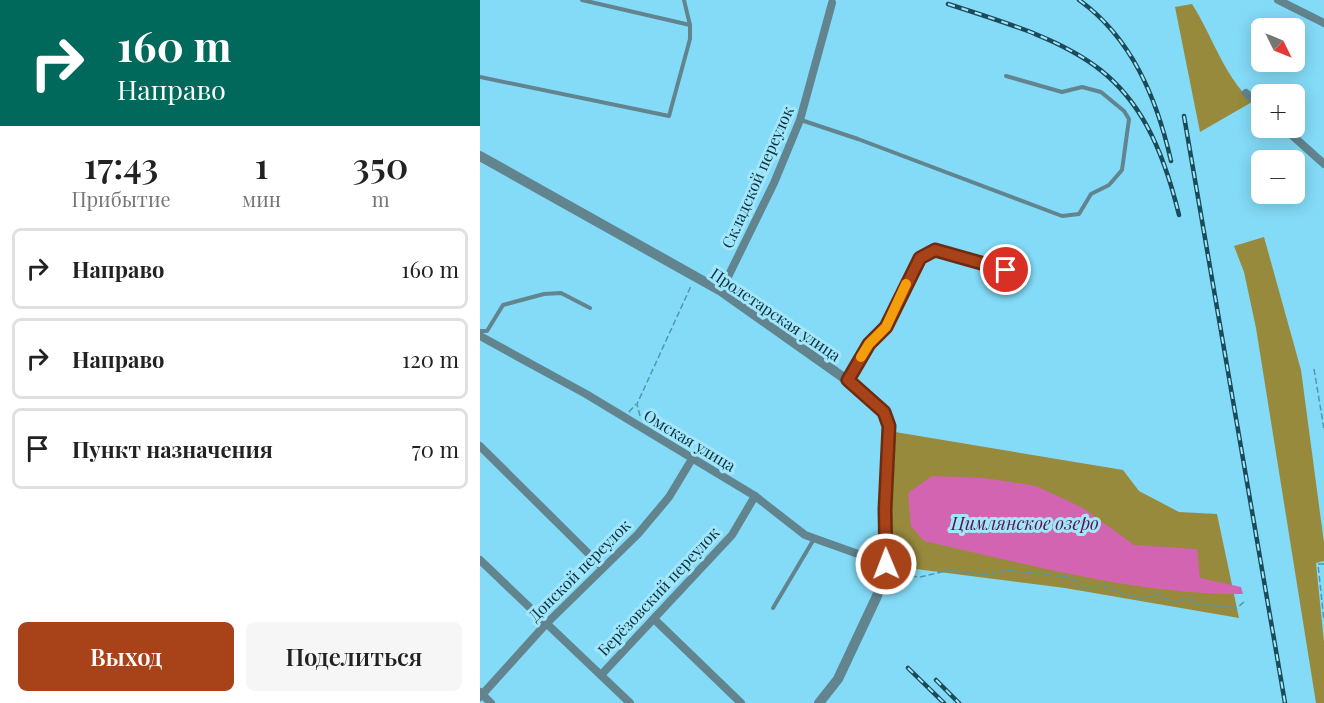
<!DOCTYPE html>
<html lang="ru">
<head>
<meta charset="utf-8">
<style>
  :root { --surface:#fff; --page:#f6f6f6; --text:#222; --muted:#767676; --line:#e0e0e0; --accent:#a84219 }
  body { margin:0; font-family:"Playfair Display",serif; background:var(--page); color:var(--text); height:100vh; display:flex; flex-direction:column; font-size:22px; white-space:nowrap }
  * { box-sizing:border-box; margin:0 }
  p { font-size:20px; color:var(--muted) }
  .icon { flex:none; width:33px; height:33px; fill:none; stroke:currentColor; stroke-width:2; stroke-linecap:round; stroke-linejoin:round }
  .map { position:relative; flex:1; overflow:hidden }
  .panel { display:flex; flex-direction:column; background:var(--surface); width:480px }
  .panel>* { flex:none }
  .top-card { background:#00695c; color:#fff; overflow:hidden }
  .needle { width:39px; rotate:133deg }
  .buttons { position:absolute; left:771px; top:18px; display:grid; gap:12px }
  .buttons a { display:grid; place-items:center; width:54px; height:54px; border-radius:9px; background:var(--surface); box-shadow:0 3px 15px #0003; font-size:30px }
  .pin { position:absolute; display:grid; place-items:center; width:51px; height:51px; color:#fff; margin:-26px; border:3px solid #fff; border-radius:50%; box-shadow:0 2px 6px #0007 }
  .me { position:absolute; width:66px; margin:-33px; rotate:359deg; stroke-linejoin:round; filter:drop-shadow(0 0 4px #0008) }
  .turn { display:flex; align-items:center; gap:21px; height:126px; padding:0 18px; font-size:27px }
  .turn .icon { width:78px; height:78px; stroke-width:2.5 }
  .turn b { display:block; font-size:42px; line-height:51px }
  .eta { display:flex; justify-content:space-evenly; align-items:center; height:102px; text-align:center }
  .eta b { font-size:36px; font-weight:600; line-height:42px }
  .button { display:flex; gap:12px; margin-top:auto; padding:12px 18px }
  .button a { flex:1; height:69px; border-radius:9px; background:var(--accent); color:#fff; font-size:24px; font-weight:600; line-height:69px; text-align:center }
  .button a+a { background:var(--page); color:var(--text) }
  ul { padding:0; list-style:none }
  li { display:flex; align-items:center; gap:18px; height:81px; margin:0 12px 9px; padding:0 6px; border:3px solid var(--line); border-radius:9px }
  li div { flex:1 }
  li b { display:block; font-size:22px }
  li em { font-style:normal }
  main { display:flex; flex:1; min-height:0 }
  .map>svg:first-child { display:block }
  .forest { fill:#978a3c }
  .water { fill:#d364b2 }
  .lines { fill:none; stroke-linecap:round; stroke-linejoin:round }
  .path { stroke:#5297ac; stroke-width:1.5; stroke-dasharray:6 3; stroke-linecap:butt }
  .service { stroke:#62848f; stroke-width:4 }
  .minor { stroke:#62848f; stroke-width:8 }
  .tertiary { stroke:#62848f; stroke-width:10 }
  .rail-casing { stroke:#1b4b58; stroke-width:4.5 }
  .rail { stroke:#a2e6fc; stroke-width:2; stroke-dasharray:7; stroke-linecap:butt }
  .route-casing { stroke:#6d2b10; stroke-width:15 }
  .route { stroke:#a84219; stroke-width:10 }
  .slow { stroke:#f59e0b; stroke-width:10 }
  .labels { text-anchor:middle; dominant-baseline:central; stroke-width:6; stroke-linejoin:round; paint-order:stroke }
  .street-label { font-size:16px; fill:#08303b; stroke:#a2e6fc }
  .water-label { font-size:18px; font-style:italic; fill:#5b1649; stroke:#a2e6fc }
</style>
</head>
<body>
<main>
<section class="panel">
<div class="top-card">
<div class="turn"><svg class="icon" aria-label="right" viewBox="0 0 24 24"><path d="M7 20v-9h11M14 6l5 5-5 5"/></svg><div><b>160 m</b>Направо</div></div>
</div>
<div class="eta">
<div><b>17:43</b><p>Прибытие</p></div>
<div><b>1</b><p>мин</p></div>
<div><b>350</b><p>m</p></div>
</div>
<ul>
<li><svg class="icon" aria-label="right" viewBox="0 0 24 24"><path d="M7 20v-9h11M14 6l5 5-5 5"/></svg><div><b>Направо</b></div><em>160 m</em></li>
<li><svg class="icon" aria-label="right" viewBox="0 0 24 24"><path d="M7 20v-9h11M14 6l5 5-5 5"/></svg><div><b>Направо</b></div><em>120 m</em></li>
<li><svg class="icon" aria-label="arrive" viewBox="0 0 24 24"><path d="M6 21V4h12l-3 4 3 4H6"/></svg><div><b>Пункт назначения</b></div><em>70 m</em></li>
</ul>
<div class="button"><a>Выход</a><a>Поделиться</a></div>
</section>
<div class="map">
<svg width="844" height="703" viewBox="0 0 844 703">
  <rect width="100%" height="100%" fill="#83dbf7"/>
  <!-- forest -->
  <g class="forest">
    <path d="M712,4C733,37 743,74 772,102L720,132L695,7Z"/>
    <polygon points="784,237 821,370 844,543 844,561 836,563 844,642 844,703 836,703 776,328 764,272 754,246"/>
    <polygon points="415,432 643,470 659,491 699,512 737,514 759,618 585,588 412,566 410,509"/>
  </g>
  <!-- water -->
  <path class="water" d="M452,476L505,478L556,486L603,508L654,545L717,549L720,578L761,587L763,594C658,595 547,564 444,541L431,526L428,493Z"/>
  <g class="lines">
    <!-- path -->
    <g class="path">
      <polyline points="834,369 844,429"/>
      <polyline points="149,412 156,404"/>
      <polyline points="160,416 157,404 211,286"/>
      <polyline points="844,564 838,564 844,621"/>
      <polyline points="413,574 440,577 470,570 507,575 527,570 586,577 595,580 602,588 626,587 657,599 677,595 695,602 706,598 717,604 757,608 765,601"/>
    </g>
    <!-- service -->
    <g class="service">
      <polyline points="102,0 210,25"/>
      <polyline points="0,77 189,116 210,39 210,25 204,0"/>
      <polyline points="321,120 378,139 582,216 599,214 611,194 629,185 642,170 649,119 644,111 621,92 602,87 582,92 526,76"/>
      <polyline points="0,331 7,331 23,305 64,294 81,293 110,308"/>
      <polyline points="368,380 389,344 406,327 440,258 455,251 526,270"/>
      <polyline points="293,608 334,539"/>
    </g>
    <!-- minor -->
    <g class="minor">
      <polyline points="798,0 844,23"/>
      <polyline points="766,93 782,107"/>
      <polyline points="804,128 844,164"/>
      <polyline points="241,291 294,183 320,120 352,3"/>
      <polyline points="0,336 106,394 275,496 325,535 406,564"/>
      <polyline points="0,446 122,567"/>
      <polyline points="0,560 150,703"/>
      <polyline points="174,619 261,703"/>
      <polyline points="121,675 252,535 275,496"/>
      <polyline points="0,692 11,703"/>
      <polyline points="0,697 65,625 158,534 189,497 212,459"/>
    </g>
    <!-- tertiary -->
    <polyline class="tertiary" points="0,156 241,291 381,390 404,412 409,426 405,509 406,564 397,596 358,679 339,703"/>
    <!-- rail casing -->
    <g class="rail-casing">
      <g id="rail">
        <path d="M599,0C652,38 677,99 691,161"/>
        <path d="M468,4C603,47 663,67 699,215"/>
        <polyline points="704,116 805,703"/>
        <polyline points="428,668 464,703"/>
        <polyline points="456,680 479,703"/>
      </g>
    </g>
    <!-- rail -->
    <use href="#rail" class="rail"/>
  </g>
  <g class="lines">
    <!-- route casing -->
    <g class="route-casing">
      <polyline id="route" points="406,564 405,509 409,426 404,412 368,380 389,344 406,327 440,258 455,250 526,270"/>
    </g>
    <!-- route -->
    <use href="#route" class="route"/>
    <!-- slow -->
    <polyline class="slow" points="381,357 389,344 406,327 426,284"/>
  </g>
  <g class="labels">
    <!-- street labels -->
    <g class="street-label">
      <text transform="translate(277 177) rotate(-66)">Складской переулок</text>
      <text transform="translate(296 314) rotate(34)">Пролетарская улица</text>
      <text transform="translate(210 440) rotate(31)">Омская улица</text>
      <text transform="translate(99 570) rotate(-45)">Донской переулок</text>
      <text transform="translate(178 591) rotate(-47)">Берёзовский переулок</text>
    </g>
    <!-- water labels -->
    <g class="water-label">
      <text x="545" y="523">Цимлянское озеро</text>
    </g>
  </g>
</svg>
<div class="buttons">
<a><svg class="needle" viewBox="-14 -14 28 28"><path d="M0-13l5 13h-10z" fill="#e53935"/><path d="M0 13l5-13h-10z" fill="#767676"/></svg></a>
<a>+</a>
<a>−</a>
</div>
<div class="pin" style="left:526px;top:270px;background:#d93025"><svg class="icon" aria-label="arrive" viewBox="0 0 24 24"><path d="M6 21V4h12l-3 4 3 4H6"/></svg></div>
<svg class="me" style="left:406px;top:564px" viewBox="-20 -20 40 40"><circle r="17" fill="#a84219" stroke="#fff" stroke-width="3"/><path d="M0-11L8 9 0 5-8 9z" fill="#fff"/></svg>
</div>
</main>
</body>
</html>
